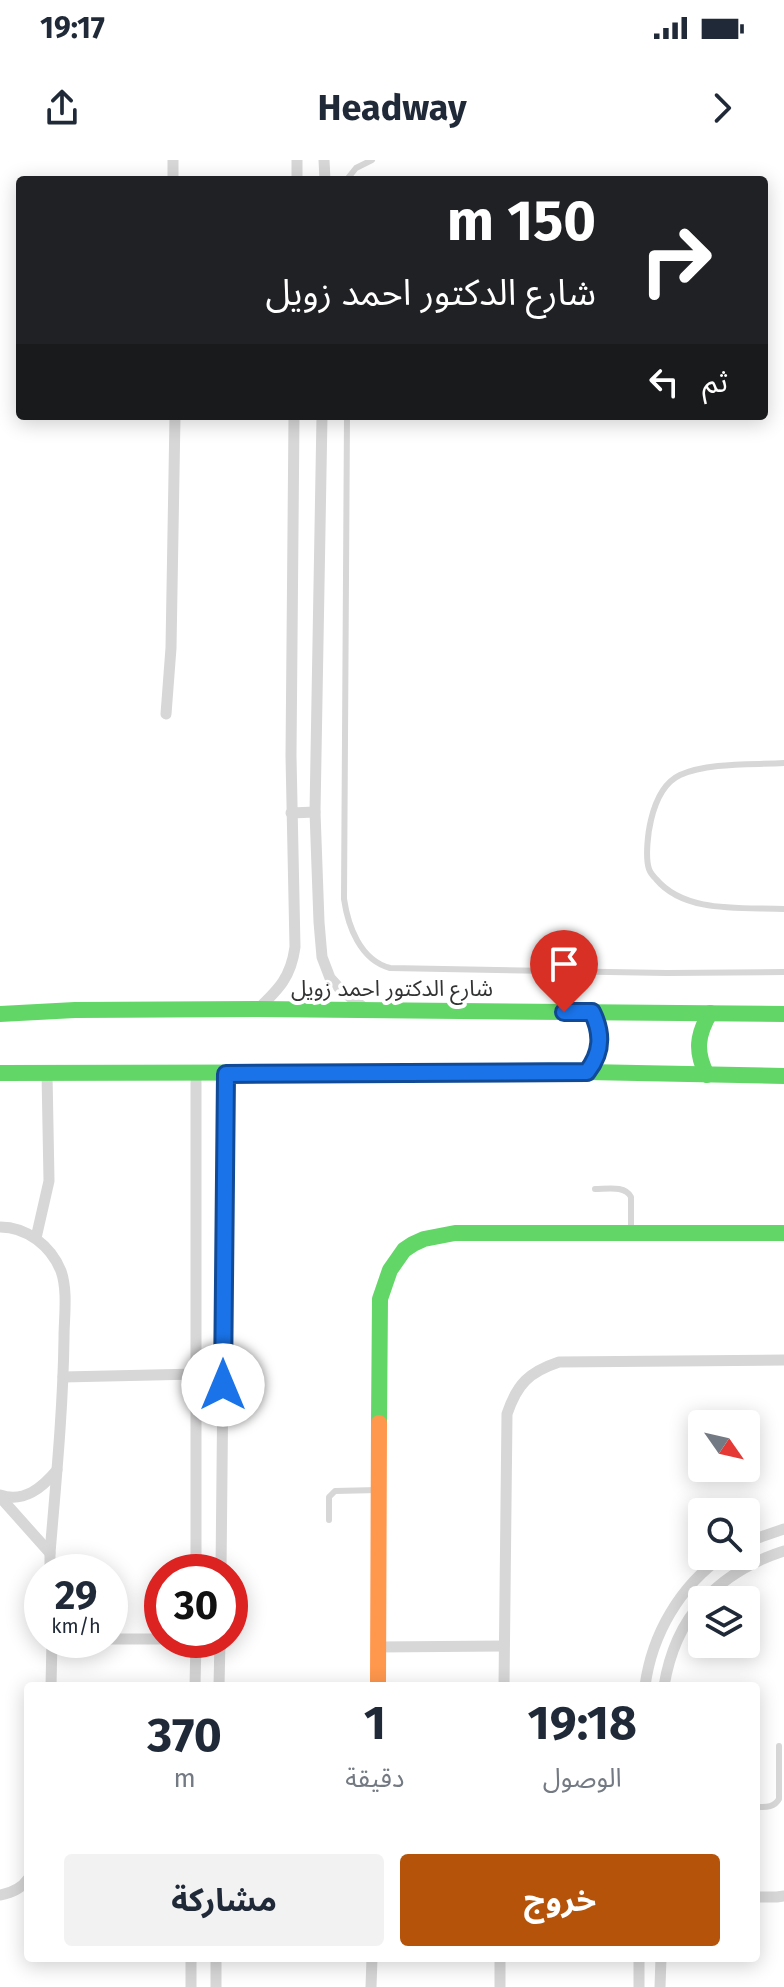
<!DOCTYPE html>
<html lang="ar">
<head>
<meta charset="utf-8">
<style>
  :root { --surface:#fff; --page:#f2f2f3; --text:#1f2937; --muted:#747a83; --accent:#b45309 }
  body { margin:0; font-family:"Fira Sans","Noto Sans Arabic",sans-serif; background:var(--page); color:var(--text); direction:rtl; height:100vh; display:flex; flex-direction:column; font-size:30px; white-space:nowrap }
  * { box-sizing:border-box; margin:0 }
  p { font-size:26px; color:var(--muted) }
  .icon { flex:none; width:44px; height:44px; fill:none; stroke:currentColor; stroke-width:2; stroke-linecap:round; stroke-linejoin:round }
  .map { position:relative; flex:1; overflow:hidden; direction:ltr }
  .side { position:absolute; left:24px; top:1522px; width:736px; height:280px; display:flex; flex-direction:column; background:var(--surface); border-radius:8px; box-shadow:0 4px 20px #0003; direction:rtl }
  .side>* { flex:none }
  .hud { position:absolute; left:16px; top:16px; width:752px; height:244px; border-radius:8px; box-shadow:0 4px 20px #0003; direction:rtl; background:#202124; color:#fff; overflow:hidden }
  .needle { width:52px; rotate:124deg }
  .controls { position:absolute; left:688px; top:1250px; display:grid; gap:16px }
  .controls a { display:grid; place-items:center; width:72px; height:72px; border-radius:8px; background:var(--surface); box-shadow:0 4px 20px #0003; font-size:40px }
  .speed { position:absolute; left:24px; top:1394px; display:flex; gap:16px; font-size:40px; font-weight:700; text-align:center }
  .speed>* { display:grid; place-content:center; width:104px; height:104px; border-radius:50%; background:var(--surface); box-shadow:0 4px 20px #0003; line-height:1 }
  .speed small { font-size:20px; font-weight:400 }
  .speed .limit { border:12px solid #d22; background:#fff; color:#111 }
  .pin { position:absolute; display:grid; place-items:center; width:68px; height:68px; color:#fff; margin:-82px -34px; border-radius:50% 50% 50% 0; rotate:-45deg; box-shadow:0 0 8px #0007 }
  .pin .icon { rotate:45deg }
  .me { position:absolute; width:88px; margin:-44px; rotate:0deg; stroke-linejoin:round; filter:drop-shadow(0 0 6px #0008) }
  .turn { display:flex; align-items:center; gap:28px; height:168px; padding:0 40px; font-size:36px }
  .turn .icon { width:104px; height:104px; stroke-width:2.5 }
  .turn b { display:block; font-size:56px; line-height:68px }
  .then { display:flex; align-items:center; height:76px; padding:0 40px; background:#0003; gap:16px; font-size:30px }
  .eta { display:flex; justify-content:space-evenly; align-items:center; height:136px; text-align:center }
  .eta b { font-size:48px; font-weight:700; line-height:56px }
  .button { display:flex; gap:16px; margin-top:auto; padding:16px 40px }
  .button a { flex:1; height:92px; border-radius:8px; background:var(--accent); color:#fff; font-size:32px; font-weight:700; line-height:92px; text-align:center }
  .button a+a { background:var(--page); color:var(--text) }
  .status { display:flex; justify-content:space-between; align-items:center; height:56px; padding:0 40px; background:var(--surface); direction:ltr }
  .status svg { height:22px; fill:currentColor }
  header { display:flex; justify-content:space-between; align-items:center; height:104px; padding:0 40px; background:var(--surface); font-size:36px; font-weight:700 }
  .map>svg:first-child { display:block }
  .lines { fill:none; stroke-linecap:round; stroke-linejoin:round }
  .lane { stroke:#d7d7d7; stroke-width:6 }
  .street { stroke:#d7d7d7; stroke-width:11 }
  .fast { stroke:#63d668; stroke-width:16 }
  .slow { stroke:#ff974d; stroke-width:16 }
  .route-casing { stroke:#114b97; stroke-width:20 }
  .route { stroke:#1a73e8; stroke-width:14 }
  .labels { text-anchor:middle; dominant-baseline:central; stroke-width:8; stroke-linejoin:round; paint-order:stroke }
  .street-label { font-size:22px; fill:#333; stroke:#fff }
</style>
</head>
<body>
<div class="status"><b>19:17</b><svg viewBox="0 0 49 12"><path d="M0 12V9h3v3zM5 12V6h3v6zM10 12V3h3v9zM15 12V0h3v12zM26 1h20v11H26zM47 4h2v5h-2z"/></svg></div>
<header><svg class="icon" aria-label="forward" viewBox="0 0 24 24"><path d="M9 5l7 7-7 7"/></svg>Headway<svg class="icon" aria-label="share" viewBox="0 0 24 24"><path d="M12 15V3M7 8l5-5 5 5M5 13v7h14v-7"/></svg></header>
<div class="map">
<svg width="784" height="1827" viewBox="0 0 784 1827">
  <rect width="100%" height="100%" fill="#fff"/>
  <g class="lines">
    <!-- lane -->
    <g class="lane">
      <polyline points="348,20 348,18 356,8 372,0"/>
      <path d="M347,256L344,739C348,766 360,800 390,808L667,813L784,812"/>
      <path d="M784,603C753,605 709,602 680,615C663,623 655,643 651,660C648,672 645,697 649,709C650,712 654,717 656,719C685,754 743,747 784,749"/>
      <path d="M595,1029C607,1029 625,1025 631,1037V1073"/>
      <polyline points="329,1360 329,1337 335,1331 378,1330"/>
      <path d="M756,1647C765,1647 774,1648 779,1639V1586"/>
    </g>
    <!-- street -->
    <g class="street">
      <polyline points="173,0 173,20"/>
      <polyline points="324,0 325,20"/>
      <polyline points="297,20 297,0"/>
      <polyline points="322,256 315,652 319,762 322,797 330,818 341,830 367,850"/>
      <polyline points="166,554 171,488 175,256"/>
      <polyline points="291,653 315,652"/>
      <path d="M258,849C279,829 291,817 295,787L291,596L294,256"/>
      <polyline points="196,914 196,1412"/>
      <path d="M0,1067C27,1067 51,1086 61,1111C68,1131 64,1157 64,1178C63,1250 56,1321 50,1393V1412"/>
      <polyline points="36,1078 49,1021 47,913"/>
      <polyline points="63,1217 197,1214"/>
      <path d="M0,1335C24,1343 42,1328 57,1310"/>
      <polyline points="0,1337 50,1393"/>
      <polyline points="746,1382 784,1369"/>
      <polyline points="221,1412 226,914"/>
      <path d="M704,1440C726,1416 753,1401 784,1391"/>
      <polyline points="110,1479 162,1479"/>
      <polyline points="378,1487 504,1486"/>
      <polyline points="51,1526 52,1480"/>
      <polyline points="195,1526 196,1480"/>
      <polyline points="219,1526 220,1480"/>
      <path d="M504,1526L507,1254C517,1224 529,1212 559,1202L784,1200"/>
      <path d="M645,1526C652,1474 680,1426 723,1396"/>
      <path d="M664,1526C669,1496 681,1465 702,1442"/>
      <path d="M0,1735C11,1733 22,1728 28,1719"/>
      <polyline points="756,1737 777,1737 784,1736"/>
      <polyline points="191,1827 191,1798"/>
      <polyline points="216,1827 216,1798"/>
      <polyline points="371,1827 372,1798"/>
      <polyline points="500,1827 500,1798"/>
      <polyline points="639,1827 639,1798"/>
      <polyline points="660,1827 661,1798"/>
    </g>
    <!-- fast -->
    <g class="fast">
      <polyline points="0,854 75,850 258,849 784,854"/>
      <path d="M587,912C600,892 602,874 592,852"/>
      <polyline points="0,913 587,912 784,916"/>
      <path d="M707,915C695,892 697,875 710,853"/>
      <polyline points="379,1263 380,1139 390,1110 404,1090 413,1084 424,1079 455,1073 784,1073"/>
    </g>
    <!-- slow -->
    <polyline class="slow" points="378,1526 379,1263"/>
  </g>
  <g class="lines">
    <!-- route casing -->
    <g class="route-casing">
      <path id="route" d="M223,1225L226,914L587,912C602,893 603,874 592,852H564"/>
    </g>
    <!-- route -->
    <use href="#route" class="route"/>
  </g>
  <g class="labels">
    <!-- street labels -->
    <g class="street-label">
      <text x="392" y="828">شارع الدكتور احمد زويل</text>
    </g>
  </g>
</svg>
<div class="controls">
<a><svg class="needle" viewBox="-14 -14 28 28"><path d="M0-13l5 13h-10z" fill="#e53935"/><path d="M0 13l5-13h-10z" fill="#747a83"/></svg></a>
<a><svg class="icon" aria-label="search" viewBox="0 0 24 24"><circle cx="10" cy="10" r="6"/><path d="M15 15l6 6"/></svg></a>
<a><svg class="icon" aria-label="layers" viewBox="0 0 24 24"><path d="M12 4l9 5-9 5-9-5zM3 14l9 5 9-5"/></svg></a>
</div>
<div class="speed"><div>29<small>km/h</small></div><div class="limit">30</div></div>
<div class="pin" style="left:564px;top:852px;background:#d93025"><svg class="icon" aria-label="arrive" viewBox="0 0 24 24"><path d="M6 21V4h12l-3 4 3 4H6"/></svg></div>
<svg class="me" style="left:223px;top:1225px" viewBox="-20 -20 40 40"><circle r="19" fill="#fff"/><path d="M0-13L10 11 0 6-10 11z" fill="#1a73e8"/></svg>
<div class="hud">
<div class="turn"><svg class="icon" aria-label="right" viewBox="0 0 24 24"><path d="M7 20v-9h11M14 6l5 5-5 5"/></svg><div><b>150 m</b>شارع الدكتور احمد زويل</div></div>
<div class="then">ثم<svg class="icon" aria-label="left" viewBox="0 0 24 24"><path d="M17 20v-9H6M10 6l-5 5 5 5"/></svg></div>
</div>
<section class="side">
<div class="eta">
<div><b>19:18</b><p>الوصول</p></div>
<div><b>1</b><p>دقيقة</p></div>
<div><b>370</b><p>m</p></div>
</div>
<div class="button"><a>خروج</a><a>مشاركة</a></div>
</section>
</div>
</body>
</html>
